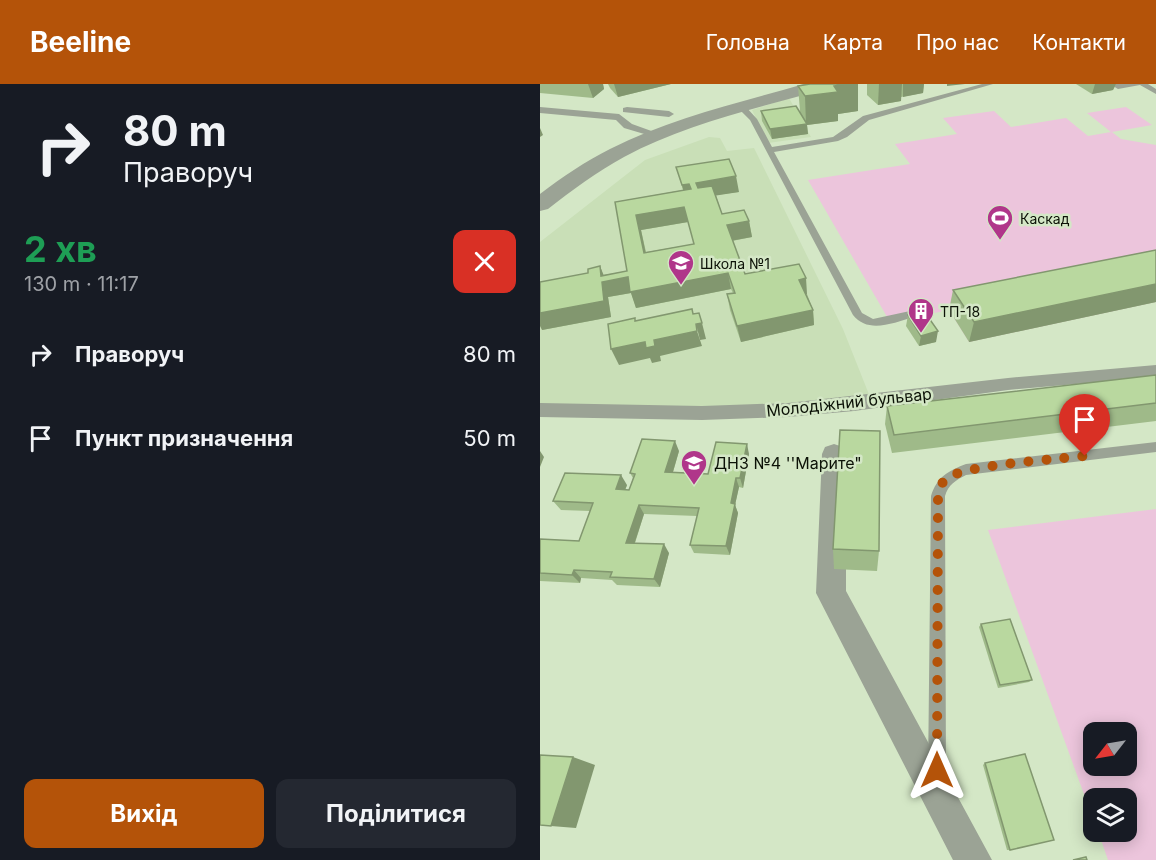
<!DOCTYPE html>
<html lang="uk">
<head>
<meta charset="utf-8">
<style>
  :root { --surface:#171b24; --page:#242831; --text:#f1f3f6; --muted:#9ea1a6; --accent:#b45309 }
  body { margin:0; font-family:Inter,sans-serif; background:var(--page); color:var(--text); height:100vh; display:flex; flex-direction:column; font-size:22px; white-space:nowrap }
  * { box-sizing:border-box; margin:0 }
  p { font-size:20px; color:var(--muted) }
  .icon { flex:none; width:33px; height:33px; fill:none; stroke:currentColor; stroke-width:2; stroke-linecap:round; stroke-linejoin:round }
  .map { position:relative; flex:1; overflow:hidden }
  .details { display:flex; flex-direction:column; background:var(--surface); width:540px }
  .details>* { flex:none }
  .guide { background:#171b24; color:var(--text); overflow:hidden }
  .needle { width:39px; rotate:239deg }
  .buttons { position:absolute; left:543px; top:638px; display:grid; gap:12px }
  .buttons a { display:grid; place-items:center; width:54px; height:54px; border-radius:12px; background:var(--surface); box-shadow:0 3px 15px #0003; font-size:30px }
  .pin { position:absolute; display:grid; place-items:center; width:51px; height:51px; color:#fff; margin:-62px -26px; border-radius:50% 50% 50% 0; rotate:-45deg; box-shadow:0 0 6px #0007 }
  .pin .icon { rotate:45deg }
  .me { position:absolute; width:66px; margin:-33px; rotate:0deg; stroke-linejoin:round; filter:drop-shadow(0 0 4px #0008) }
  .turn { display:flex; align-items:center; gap:21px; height:126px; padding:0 24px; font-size:27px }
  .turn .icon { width:78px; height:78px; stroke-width:2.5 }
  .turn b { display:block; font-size:42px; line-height:51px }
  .round { display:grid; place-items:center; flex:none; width:63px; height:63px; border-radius:12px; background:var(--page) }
  .head { display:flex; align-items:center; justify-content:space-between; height:102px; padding:0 24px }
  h1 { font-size:36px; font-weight:700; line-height:45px; color:#1e9e55 }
  .button { display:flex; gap:12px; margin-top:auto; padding:12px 24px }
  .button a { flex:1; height:69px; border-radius:12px; background:var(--accent); color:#fff; font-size:24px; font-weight:700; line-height:69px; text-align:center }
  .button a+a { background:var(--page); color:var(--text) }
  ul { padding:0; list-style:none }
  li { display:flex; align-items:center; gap:18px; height:84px; padding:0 24px }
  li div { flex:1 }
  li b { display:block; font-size:22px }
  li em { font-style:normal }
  header { display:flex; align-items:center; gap:36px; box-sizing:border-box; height:84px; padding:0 30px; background:var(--accent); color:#fff }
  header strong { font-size:28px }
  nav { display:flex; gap:33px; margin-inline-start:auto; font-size:21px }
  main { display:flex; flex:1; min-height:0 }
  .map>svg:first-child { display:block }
  .built { fill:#c9dfb7 }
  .green { fill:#ecc5dc; fill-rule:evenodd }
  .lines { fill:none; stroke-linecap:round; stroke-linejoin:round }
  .service { fill:#9ba395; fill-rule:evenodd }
  .pedestrian { fill:#9ba395; fill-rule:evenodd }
  .minor { fill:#9ba395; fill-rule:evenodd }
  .tertiary { fill:#9ba395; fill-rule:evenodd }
  .wall { fill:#9fba89; fill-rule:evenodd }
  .shaded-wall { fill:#82976f }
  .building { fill:#b9d89f; stroke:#82976f; stroke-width:1.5; fill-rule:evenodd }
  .route { stroke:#b45309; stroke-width:10; stroke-dasharray:0 18 }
  .labels { text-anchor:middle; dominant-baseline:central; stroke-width:5; stroke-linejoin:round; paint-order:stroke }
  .far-poi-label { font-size:14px; fill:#0c1207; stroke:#d4e7c6; text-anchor:start }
  .street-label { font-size:16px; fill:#0c1207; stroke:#d4e7c6 }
  .poi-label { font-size:16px; fill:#0c1207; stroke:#d4e7c6; text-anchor:start }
</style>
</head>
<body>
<header>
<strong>Beeline</strong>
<nav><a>Головна</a><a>Карта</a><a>Про нас</a><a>Контакти</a></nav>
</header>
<main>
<section class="details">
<div class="guide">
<div class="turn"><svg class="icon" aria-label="right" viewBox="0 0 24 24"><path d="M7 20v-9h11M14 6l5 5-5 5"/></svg><div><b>80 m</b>Праворуч</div></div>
</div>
<div class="head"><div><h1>2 хв</h1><p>130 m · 11:17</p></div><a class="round" style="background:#d93025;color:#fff"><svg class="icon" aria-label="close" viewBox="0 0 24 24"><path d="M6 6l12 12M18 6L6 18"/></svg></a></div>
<ul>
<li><svg class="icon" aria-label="right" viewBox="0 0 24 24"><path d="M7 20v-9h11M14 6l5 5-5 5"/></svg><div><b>Праворуч</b></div><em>80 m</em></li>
<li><svg class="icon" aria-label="arrive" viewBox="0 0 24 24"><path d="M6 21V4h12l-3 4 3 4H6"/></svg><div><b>Пункт призначення</b></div><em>50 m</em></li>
</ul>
<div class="button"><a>Вихід</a><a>Поділитися</a></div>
</section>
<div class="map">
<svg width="616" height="776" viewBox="0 0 616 776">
  <rect width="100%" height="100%" fill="#d4e7c6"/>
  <!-- built -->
  <g class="built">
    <polygon points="249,14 271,53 228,59 212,26"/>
    <polygon points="169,53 180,54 187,67 214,64 303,245 330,313 292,319 164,325 0,322 0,158 105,76"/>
  </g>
  <!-- green -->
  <g class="green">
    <polygon points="586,23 612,41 572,48 581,55 616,61 616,218 429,258 409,226 350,238 268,96 370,80 355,60 417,50 403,34 454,27 471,43 526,34 548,52 571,48 547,29"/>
    <path d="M616,425V776H568L558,747H586V714H554L553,735L448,446ZM554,648H586V681H554Z"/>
  </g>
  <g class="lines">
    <!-- service -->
    <g class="service">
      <path d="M442,0H453L329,36L307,53L298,57L234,68L322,229L333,235L370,227L375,231L374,233C353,239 328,250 313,231L210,36L198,24L205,22L217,35L232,63L293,53L323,32Z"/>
      <polygon points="570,0 608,0 616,5 616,10 600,1 578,5"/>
      <path d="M616,358V368L426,391C416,396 408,401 405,412L406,693L404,700L397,702L390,700L388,693L391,412C397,393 408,387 426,380Z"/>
    </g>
    <!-- pedestrian -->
    <g class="pedestrian">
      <polygon points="0,23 79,30 92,40 117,49 111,52 84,44 76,36 0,29"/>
      <polygon points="87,23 129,27 134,30 129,33 83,28 83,24"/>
      <polygon points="616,281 616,293 468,306 314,327 248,333 162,336 0,333 0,319 162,322 248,319 468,294"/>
    </g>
    <!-- minor -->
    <polygon class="minor" points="294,360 303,363 306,370 306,507 452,776 413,776 276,509 282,370 285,363"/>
    <!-- tertiary -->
    <path class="tertiary" d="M264,0H290L288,4C220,24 147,39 84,73C57,88 32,106 8,125L0,127V110C22,93 46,77 70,65C131,34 199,19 264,0Z"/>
  </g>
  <!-- wall -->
  <g class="wall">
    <polygon points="0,0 63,0 64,5 53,14 0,9"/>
    <polygon points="68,0 131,0 78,13 70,4"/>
    <polygon points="270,0 318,0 318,27 298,30 298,37 267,41 268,50 232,55 222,37 221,27 260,27 258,2"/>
    <polygon points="327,0 384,0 383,9 361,13 361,17 338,21 327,11"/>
    <polygon points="536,0 576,0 573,6 552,10"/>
    <path d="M136,83L199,108L176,111L182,130L209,137L212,153L192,157L205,190L267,210L273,226L274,241L201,258L190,226L187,210L193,209L191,205L96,224L91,209L68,213L71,233L2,246L48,189L60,182L63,191L87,187L75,118L143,106ZM148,138L154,160L106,168L101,146Z"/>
    <polygon points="616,166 616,218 429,258 409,226 413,206"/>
    <polygon points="368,231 396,258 379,262 366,242"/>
    <polygon points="616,291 616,337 352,369 345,340 347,322"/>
    <polygon points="139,367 133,388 168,390 209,370 203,404 199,403 195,421 198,429 190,471 154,469 150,461 157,432 104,430 95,459 129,469 120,503 77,501 72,496 41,494 40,499 0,497 0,455 39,457 50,427 21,426 13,417 87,401 85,406 89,406 93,394 90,389"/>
    <polygon points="293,465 339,467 337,487 294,485"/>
    <polygon points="441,540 492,596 489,598 458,604 439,543"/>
    <polygon points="445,679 470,766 467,766 443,681"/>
  </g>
  <!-- shaded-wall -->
  <g class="shaded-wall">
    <polygon points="48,0 63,0 64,5 53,14"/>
    <polygon points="74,0 131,0 78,13"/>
    <polygon points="306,0 318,0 318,27 298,30 298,37 267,41 268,50 232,55 230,45 266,40 265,12 294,2"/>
    <polygon points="339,0 362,0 361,17 338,21"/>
    <polygon points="363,0 384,0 383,9 363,13"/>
    <polygon points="407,0 425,0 407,2"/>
    <polygon points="555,0 576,0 573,6 552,10"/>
    <polygon points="0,44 3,51 0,53"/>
    <polygon points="196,92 199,108 160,114 156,99"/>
    <polygon points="149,100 153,115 146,117 142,101"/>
    <polygon points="144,123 148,138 101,146 109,185 104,169 96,131"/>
    <polygon points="209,137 212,153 190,157 187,141"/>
    <polygon points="60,182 66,197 88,193 188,189 191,205 96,224 91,209 68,213 71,233 2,246 0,242 0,229 62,198"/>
    <polygon points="266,194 267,210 261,211 259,196"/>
    <polygon points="616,200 616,218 429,258 434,238"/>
    <polygon points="273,226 274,241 201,258 197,242"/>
    <polygon points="162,239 166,255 160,256 156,240"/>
    <polygon points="157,247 162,262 120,272 121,277 112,279 110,274 79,281 71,265"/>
    <polygon points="398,247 396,258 379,262 381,252"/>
    <polygon points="135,357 139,367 130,398 125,388"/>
    <polygon points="207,360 209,370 203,404 200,394"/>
    <polygon points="0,367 4,373 0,383"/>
    <polygon points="81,391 87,401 82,414 76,405"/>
    <polygon points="196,394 199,403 195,421 198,429 190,471 186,462 191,419"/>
    <polygon points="99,421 104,430 92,467 86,459"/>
    <polygon points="124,460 129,469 120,503 114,495"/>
    <polygon points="34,486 41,494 40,499 32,491"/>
    <polygon points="33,673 55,681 36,744 11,742"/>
  </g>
  <!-- building -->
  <g class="building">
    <polygon points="270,0 306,0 294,2 298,8 265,12 258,2"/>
    <polygon points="256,22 267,40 230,45 221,27"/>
    <path d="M189,75L196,92L156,99L158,104L172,102L182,130L204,126L209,137L187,141L205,190L259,180L266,194L259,196L273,226L197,242L187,210L195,209L188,189L90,208L88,193L62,198L64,217L0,229V198L48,189V185L60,182L61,192L87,187L75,118L151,105L149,100L142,101L136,83ZM144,123L154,160L104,169L96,131Z"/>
    <polygon points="616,166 616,200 434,238 413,206"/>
    <polygon points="152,225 153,230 159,229 162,239 156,240 157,247 114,256 115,262 106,264 105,258 71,265 68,240 95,234 95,237"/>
    <polygon points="384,227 398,247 381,252 368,231"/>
    <polygon points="616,291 616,319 354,351 347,322"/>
    <polygon points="300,346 340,347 339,467 293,465"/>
    <polygon points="102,355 135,357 125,388 168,390 176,358 207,360 200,394 196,394 191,419 195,420 186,462 150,461 159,424 99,421 86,459 124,460 114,495 70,493 72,488 34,486 32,491 0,489 0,455 39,457 53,419 13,417 25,389 81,391 76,405 89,406 95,390 90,389"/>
    <polygon points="470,535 492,596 460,601 441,540"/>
    <polygon points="485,670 514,756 470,766 445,679"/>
    <polygon points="0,671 33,673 11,742 0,741"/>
    <polygon points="546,773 547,776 533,776"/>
  </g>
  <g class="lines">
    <!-- route -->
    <path class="route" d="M397,686L398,412C399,406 401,399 406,395C421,381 519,375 545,372"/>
  </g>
  <!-- icons -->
  <defs>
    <g id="stadium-pin" transform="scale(1.35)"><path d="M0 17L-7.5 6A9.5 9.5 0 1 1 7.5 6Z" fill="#b0368a" stroke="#d4e7c6"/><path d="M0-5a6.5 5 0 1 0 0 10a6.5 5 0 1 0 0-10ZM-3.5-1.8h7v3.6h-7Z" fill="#fff"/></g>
    <g id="school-pin" transform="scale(1.35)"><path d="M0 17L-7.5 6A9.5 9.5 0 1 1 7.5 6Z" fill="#b0368a" stroke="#d4e7c6"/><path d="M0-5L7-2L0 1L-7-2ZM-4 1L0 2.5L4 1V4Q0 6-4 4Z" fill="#fff"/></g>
    <g id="building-pin" transform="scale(1.35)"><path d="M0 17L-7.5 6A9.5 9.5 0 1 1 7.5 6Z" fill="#b0368a" stroke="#d4e7c6"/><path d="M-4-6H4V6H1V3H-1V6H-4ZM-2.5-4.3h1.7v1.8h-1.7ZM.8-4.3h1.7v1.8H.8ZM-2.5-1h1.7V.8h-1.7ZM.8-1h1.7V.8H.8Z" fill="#fff"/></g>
  </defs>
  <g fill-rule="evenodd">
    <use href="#stadium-pin" x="460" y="134"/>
    <use href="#school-pin" x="141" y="179"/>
    <use href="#building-pin" x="381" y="227"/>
    <use href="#school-pin" x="154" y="379"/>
  </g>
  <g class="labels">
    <!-- far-poi labels -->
    <g class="far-poi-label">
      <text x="480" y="134">Каскад</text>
      <text x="160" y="179">Школа №1</text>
      <text x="400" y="227">ТП-18</text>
    </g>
    <!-- street labels -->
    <g class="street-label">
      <text transform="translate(309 318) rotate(-6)">Молодіжний бульвар</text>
    </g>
    <!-- poi labels -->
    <g class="poi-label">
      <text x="174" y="379">ДНЗ №4 ''Марите"</text>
    </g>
  </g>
</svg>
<div class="buttons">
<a><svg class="needle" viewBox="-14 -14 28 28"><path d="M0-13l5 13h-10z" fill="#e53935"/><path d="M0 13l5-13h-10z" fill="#9ea1a6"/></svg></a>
<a><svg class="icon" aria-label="layers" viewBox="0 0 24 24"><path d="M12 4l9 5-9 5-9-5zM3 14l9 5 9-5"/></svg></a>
</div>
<div class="pin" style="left:545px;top:372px;background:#d93025"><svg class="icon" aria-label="arrive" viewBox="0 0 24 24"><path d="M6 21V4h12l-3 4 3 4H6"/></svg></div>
<svg class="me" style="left:397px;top:686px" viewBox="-20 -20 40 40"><path d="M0-17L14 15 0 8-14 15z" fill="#b45309" stroke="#fff" stroke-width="4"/></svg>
</div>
</main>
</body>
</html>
